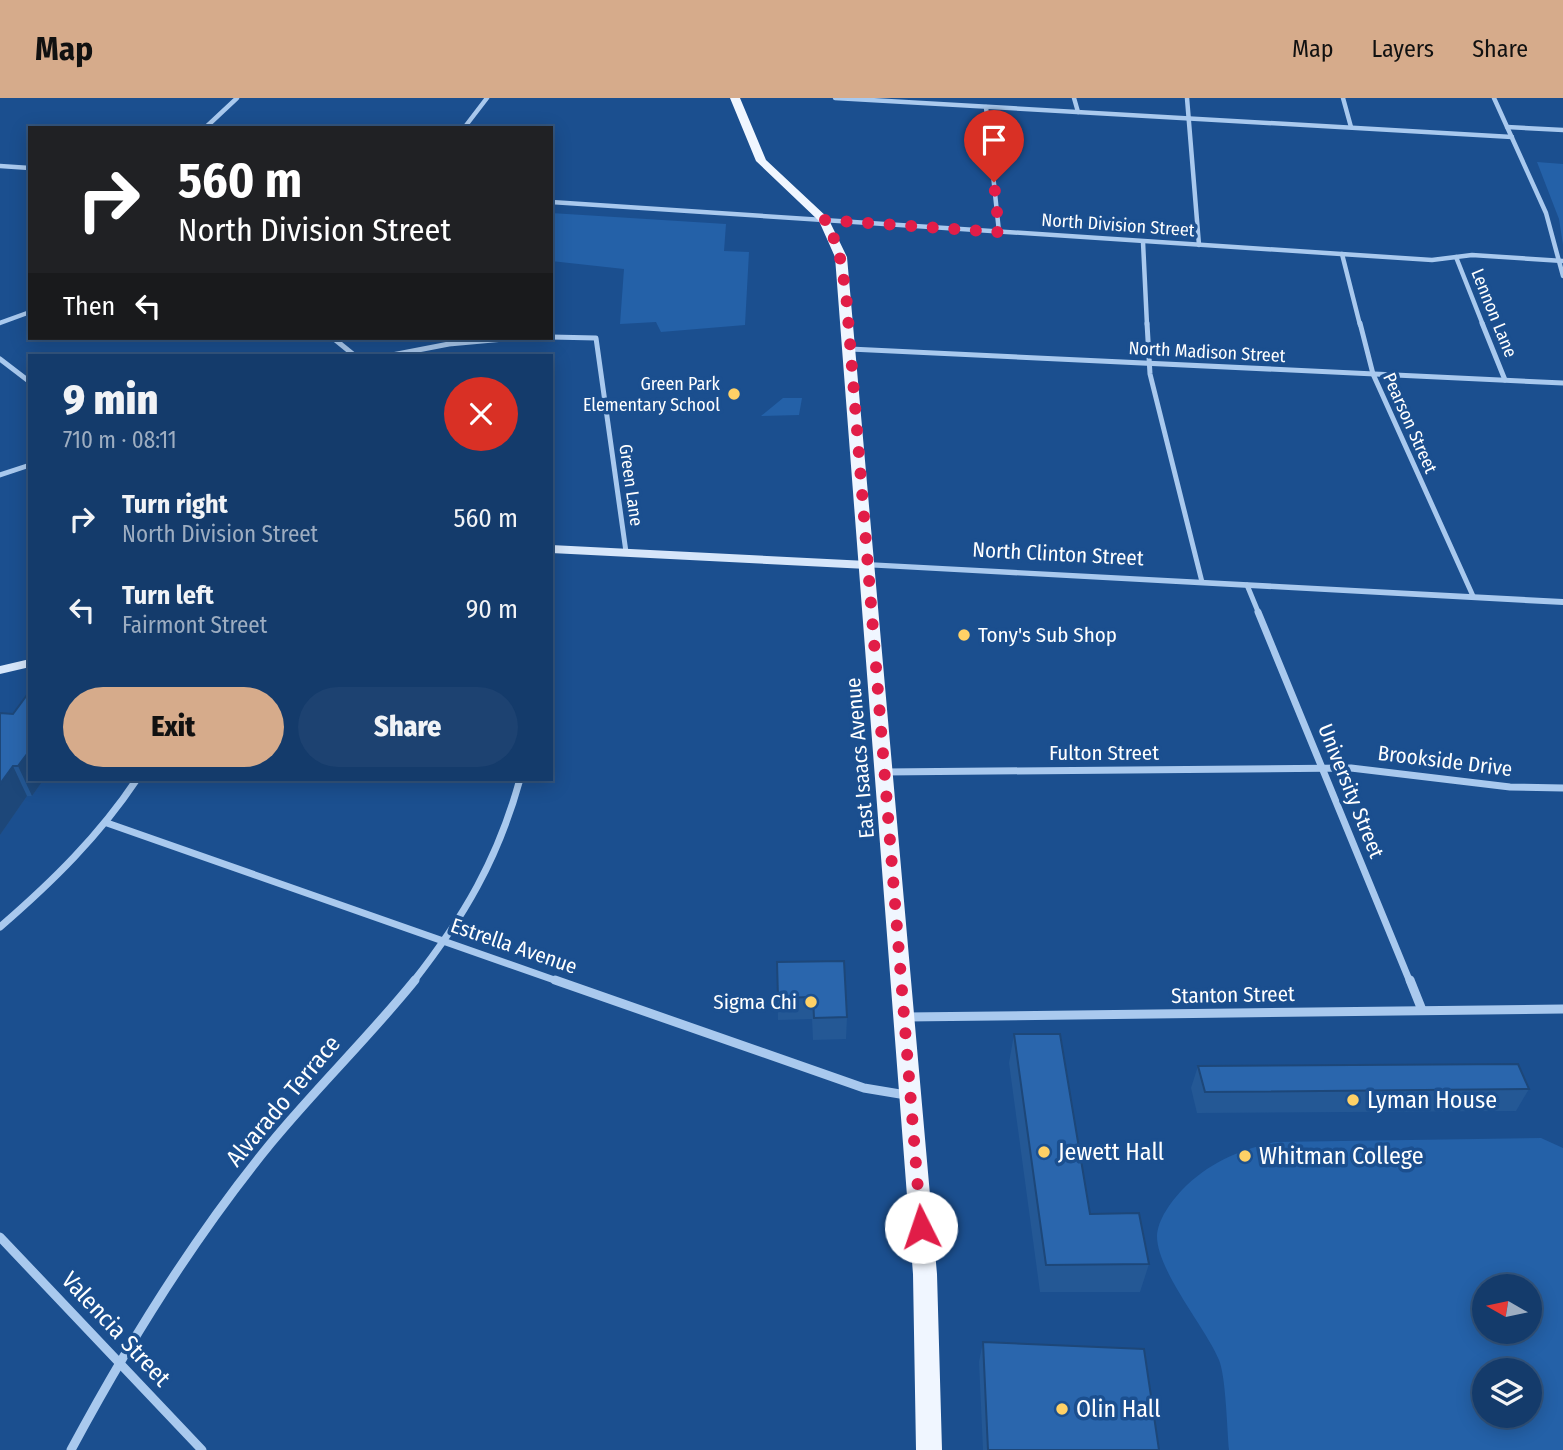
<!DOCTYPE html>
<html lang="en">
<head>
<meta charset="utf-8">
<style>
  :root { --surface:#143b6b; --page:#1d4271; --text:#f1f3f6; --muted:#9dadc1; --line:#33557e; --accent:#d6ab8b }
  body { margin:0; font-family:"Fira Sans Condensed",sans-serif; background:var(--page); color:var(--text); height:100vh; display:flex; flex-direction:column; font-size:26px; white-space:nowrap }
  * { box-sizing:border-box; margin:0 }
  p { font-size:23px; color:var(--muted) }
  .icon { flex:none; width:38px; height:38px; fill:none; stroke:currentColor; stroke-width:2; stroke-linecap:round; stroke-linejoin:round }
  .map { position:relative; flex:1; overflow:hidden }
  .panel { position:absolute; left:28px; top:256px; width:525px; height:427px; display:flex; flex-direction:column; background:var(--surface); border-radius:0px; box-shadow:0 4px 18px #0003,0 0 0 2px var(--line) }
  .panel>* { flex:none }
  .banner { position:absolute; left:28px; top:28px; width:525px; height:214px; border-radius:0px; box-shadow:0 4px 18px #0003,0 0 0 2px var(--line); background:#202124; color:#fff; overflow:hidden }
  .needle { width:46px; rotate:279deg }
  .fabs { position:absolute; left:1472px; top:1176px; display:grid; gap:14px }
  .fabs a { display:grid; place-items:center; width:70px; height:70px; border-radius:50%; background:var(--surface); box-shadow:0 4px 18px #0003,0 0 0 2px var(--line); font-size:35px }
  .pin { position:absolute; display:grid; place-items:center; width:60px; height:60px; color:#fff; margin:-72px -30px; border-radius:50% 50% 50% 0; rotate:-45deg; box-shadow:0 0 7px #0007 }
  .pin .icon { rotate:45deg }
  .me { position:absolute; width:77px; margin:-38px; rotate:356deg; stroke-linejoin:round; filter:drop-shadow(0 0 5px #0008) }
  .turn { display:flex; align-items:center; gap:24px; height:147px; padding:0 35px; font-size:32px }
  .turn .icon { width:91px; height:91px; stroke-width:2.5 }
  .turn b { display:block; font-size:49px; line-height:60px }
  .then { display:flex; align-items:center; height:66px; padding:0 35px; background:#0003; gap:14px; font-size:26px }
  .round { display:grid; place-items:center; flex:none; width:74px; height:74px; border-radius:37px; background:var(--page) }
  .headline { display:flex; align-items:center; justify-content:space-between; height:119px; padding:0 35px }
  h1 { font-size:42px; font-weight:800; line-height:52px }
  .action { display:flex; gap:14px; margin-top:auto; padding:14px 35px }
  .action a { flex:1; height:80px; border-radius:42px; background:var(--accent); color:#111; font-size:28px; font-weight:800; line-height:80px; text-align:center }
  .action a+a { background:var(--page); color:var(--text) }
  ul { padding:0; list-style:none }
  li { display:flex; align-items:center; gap:21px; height:91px; padding:0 35px }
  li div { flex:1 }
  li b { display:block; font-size:26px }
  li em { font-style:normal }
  header { display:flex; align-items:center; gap:42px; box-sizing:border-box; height:98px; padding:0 35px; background:var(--accent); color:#111 }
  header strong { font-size:33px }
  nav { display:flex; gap:38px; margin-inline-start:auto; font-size:24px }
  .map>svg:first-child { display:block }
  .green { fill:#2461a8; fill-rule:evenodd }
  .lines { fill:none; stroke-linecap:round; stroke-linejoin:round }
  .minor-far3 { stroke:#a9c9ee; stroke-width:4.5 }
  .minor-far2 { stroke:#a9c9ee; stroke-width:5 }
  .minor-far1 { stroke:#a9c9ee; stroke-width:7 }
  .minor { stroke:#a9c9ee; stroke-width:9 }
  .tertiary { fill:#a9c9ee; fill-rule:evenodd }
  .secondary { fill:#d6e6fa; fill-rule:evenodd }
  .primary { fill:#f0f6ff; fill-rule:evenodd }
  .wall { fill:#245895 }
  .shaded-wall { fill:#1d4779 }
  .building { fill:#2a66ad; stroke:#1d4779; stroke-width:2 }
  .route { stroke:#e11d48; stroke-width:12; stroke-dasharray:0 21.6 }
  .poi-dot { fill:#ffd166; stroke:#1b4f8f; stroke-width:2.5 }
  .labels { text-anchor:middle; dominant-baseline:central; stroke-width:7; stroke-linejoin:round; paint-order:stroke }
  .far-street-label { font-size:18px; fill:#fff; stroke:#1b4f8f }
  .far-poi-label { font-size:18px; fill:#fff; stroke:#1b4f8f; text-anchor:end }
  .street-label { font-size:21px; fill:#fff; stroke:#1b4f8f }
  .poi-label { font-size:21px; fill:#fff; stroke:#1b4f8f; text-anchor:start }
  .near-poi-label { font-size:24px; fill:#fff; stroke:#1b4f8f; text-anchor:start }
  .near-street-label { font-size:24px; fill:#fff; stroke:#1b4f8f }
</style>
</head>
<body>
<header>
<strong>Map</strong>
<nav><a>Map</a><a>Layers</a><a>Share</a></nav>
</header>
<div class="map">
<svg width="1563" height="1352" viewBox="0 0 1563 1352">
  <rect width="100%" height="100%" fill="#1b4f8f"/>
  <!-- green -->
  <g class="green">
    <polygon points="1537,64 1563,66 1563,147 1559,121"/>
    <polygon points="551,115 726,126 724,153 749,154 745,227 661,234 656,224 620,226 624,171 551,163"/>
    <polygon points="783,300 802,300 799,317 761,318"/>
    <path d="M1541,1040L1563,1050V1352H1229C1227,1331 1226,1279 1219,1262C1206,1230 1157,1173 1157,1138C1158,1121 1171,1104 1182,1092C1208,1065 1239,1052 1275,1044ZM1530,1188V1234H1484V1188ZM1530,1272V1318H1484V1272Z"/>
  </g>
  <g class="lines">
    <!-- minor-far3 -->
    <g class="minor-far3">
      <polyline points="835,0 1512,39"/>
      <polyline points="1074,0 1078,14"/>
      <polyline points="1187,0 1199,147"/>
      <polyline points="1343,0 1351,29"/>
      <polyline points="1494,0 1546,115 1563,178"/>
      <polyline points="986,9 999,134"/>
      <polyline points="1507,29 1563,32"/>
      <polyline points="205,30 237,0"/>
      <polyline points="464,30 487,0"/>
      <polyline points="0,68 30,70"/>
      <polyline points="551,104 1432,162 1472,157 1563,163"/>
      <polyline points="1143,144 1147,227"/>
      <polyline points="1342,156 1360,227"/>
      <polyline points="1456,159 1483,227"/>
      <polyline points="0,225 30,214"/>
    </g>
    <!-- minor-far2 -->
    <g class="minor-far2">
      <polyline points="1147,225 1150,276 1202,484"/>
      <polyline points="1360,225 1373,276 1473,498"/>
      <polyline points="1482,225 1505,282"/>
      <polyline points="551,239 596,240 626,454"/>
      <polyline points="333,240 354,257"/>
      <polyline points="850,251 1563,285"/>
      <polyline points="392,257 449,246 514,240"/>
      <polyline points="0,261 30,284"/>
      <polyline points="0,377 30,367"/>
      <polyline points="1247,487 1259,516"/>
    </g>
    <!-- minor-far1 -->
    <g class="minor-far1">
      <polyline points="1258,514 1410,884"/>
      <polyline points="885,674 1351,670 1510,689 1563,690"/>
      <polyline points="107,725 560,884"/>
      <path d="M0,829C52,784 99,738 137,681"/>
      <path d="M413,884C464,819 498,761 520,681"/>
    </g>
    <!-- minor -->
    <g class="minor">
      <polyline points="555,882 864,990 906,997"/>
      <polyline points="1410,882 1422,912"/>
      <polyline points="906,919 1563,911"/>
      <polyline points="0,1139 202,1352"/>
      <path d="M71,1352C129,1244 193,1140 271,1045C317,989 369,939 415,882"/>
    </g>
    <!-- tertiary -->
    <polygon class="tertiary" points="867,464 1563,501 1563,507 863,469 862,467 863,465"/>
    <!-- secondary -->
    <g class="secondary">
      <polygon points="551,447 867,463 873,467 867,471 551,455"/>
      <polygon points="30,561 30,569 0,576 0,568"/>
    </g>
    <!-- primary -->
    <polygon class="primary" points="730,0 740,0 766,62 828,120 847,159 937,1176 942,1352 916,1352 913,1176 835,159 819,123 756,63"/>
  </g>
  <!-- wall -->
  <g class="wall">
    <polygon points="0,615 13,616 30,681 44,681 32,698 27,698 0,737"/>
    <polygon points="777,864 847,919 846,941 813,942 812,921 778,922"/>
    <polygon points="1014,936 1090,1116 1149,1166 1140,1194 1040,1194 1009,965"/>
    <polygon points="1198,968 1529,991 1516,1013 1197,1015 1191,990"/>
    <polygon points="983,1244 1159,1352 983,1352 979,1264"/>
  </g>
  <!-- shaded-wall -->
  <g class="shaded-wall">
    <polygon points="30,652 30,681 44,681 32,698 18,668"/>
    <polygon points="13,668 27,698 0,737 0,686"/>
  </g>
  <!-- building -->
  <g class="building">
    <polygon points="27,597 30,597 30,652 18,668 13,668 0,686 0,615 13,616"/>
    <polygon points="844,863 847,919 814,920 813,899 778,900 777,864"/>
    <polygon points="1014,936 1060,936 1090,1116 1139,1115 1149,1166 1046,1167"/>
    <polygon points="1518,966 1529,991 1205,994 1198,968"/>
    <polygon points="983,1244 1144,1251 1159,1352 988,1352"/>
  </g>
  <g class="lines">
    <!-- route -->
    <polyline class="route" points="921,1129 846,195 838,148 824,122 999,134 994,84"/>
  </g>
  <!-- markers -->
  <g class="poi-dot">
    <circle cx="734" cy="296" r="7"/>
    <circle cx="964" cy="537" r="7"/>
    <circle cx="811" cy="904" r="7"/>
    <circle cx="1353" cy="1002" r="7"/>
    <circle cx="1044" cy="1054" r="7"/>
    <circle cx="1245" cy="1058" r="7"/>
    <circle cx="1062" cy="1311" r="7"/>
  </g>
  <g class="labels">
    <!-- far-street labels -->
    <g class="far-street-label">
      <text transform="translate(1118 127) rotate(4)">North Division Street</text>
      <text transform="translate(1494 215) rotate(68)">Lennon Lane</text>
      <text transform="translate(1207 254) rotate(3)">North Madison Street</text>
      <text transform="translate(1410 325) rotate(66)">Pearson Street</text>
      <text transform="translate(631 387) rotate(82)">Green Lane</text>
    </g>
    <!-- far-poi labels -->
    <g class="far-poi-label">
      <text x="720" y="286">Green Park<tspan x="720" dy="21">Elementary School</tspan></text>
    </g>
    <!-- street labels -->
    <g class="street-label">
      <text transform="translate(1058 456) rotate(3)">North Clinton Street</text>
      <text x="1104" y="655">Fulton Street</text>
      <text transform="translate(860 660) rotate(-95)">East Isaacs Avenue</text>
      <text transform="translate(1445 663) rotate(7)">Brookside Drive</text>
      <text transform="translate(1351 693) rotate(68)">University Street</text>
      <text transform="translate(514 848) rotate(19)">Estrella Avenue</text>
      <text transform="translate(1233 897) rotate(-1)">Stanton Street</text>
    </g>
    <!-- poi labels -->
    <g class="poi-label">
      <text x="978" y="537">Tony's Sub Shop</text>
      <text x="797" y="904" text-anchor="end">Sigma Chi</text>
    </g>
    <!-- near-poi labels -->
    <g class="near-poi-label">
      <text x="1367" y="1002">Lyman House</text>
      <text x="1058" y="1054">Jewett Hall</text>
      <text x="1259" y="1058">Whitman College</text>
      <text x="1076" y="1311">Olin Hall</text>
    </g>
    <!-- near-street labels -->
    <g class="near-street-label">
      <text transform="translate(283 1003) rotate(-50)">Alvarado Terrace</text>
      <text transform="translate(116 1231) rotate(47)">Valencia Street</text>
    </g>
  </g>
</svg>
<div class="fabs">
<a><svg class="needle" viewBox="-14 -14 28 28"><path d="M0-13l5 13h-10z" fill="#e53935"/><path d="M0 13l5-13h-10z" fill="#9dadc1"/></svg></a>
<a><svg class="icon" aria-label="layers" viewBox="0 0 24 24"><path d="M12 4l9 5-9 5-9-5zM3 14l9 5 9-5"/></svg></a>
</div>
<div class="pin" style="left:994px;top:84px;background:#d93025"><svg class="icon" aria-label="arrive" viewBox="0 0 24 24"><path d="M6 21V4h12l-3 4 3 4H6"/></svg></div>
<svg class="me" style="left:921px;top:1129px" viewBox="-20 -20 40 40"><circle r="19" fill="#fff"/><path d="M0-13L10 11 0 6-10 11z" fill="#e11d48"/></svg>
<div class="banner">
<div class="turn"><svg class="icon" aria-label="right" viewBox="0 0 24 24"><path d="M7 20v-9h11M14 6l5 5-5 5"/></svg><div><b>560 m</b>North Division Street</div></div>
<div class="then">Then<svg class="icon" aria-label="left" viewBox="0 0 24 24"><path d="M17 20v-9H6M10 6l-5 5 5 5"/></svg></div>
</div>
<section class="panel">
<div class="headline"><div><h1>9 min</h1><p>710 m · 08:11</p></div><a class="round" style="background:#d93025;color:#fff"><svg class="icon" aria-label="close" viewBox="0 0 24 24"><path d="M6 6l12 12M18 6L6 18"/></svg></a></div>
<ul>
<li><svg class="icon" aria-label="right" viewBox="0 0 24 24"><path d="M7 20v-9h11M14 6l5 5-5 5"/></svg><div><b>Turn right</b><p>North Division Street</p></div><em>560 m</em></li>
<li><svg class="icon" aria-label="left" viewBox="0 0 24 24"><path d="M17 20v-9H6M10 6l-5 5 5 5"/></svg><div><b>Turn left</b><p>Fairmont Street</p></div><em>90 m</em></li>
</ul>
<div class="action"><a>Exit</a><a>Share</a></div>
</section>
</div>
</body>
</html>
